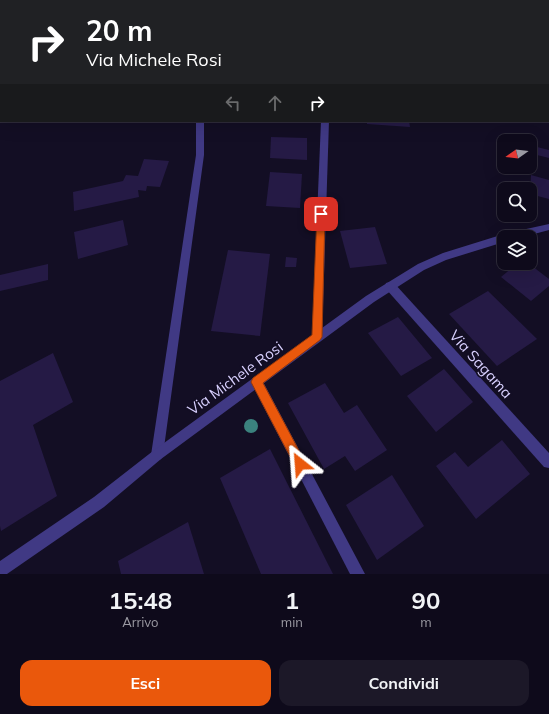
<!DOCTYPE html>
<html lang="it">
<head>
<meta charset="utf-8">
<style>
  :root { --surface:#0e0a1b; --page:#1c1828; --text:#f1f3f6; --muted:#9b9aa3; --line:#2e2b3a; --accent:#ea580c }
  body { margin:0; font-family:Mulish,sans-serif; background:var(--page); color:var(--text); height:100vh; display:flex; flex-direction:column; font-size:15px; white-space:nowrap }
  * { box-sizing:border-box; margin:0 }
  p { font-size:13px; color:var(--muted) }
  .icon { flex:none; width:22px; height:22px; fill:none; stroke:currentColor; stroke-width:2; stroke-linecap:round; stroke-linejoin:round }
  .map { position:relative; height:574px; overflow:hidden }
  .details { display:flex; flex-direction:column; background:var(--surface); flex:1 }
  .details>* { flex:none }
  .banner { position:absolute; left:0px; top:0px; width:549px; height:122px; box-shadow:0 4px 16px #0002,0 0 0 1px var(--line); background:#202124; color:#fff; overflow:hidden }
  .needle { width:26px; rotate:256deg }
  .fabs { position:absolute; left:497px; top:134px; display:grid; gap:8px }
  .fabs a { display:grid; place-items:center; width:40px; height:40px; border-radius:8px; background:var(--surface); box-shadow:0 4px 16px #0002,0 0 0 1px var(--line); font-size:20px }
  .pin { position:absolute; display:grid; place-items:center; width:34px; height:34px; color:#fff; margin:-17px; border-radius:8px; box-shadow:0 2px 6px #0006 }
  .me { position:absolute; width:44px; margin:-22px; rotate:332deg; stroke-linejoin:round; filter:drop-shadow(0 0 3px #0008) }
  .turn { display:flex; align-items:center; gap:14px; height:84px; padding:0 20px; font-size:18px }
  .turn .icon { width:52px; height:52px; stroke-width:2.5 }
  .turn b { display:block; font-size:28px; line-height:34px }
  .lanes { display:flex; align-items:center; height:38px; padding:0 20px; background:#0003; justify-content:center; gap:20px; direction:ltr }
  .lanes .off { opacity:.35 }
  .eta { display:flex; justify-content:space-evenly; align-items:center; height:68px; text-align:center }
  .eta b { font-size:24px; font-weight:700; line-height:28px }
  .action { display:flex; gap:8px; margin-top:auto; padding:8px 20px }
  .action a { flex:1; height:46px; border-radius:12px; background:var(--accent); color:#fff; font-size:16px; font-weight:700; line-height:46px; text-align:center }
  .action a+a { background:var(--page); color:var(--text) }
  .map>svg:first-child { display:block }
  .building { fill:#251a45 }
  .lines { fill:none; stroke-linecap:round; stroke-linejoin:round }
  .minor { fill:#403984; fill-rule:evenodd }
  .tertiary { fill:#403984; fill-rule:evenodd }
  .tree { fill:#3b827e }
  .route { fill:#ea580c; stroke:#983908 }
  .labels { text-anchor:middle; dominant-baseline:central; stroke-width:3.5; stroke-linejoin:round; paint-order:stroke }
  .street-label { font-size:15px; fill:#d9d1ff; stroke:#130e24 }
</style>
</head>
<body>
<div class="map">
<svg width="549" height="574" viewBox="0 0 549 574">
  <rect width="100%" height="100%" fill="#130e24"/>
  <!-- building -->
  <g class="building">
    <polygon points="367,121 409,121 410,127 367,124"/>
    <polygon points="271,137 307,138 307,160 270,158"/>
    <polygon points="537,147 549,150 549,158 537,155"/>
    <polygon points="144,159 169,161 160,187 147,186 146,191 138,190 139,197 74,211 73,192 123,181 126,175 138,176"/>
    <polygon points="270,172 302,174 300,208 266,206"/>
    <polygon points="531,175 549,180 549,199 530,194"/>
    <polygon points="123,220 128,245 78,259 74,232"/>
    <polygon points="375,227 387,264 350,268 340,231"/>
    <polygon points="228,250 270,254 260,336 211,331"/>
    <polygon points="286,257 297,258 296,267 285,267"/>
    <polygon points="518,263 528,263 549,279 549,286 531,301 501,277"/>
    <polygon points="48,264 48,280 0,291 0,275"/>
    <polygon points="488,291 537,339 497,366 449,314"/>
    <polygon points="398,317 432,358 401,376 368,333"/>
    <polygon points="53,353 73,402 33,425 57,496 1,531 0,526 0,381"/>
    <polygon points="444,369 473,402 436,432 407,396"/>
    <polygon points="325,383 344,413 357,405 387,450 355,471 345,456 324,469 288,403"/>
    <polygon points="502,440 530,474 476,519 436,466 455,452 468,467"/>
    <polygon points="270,449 333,574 261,574 220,478"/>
    <polygon points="392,475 424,526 377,560 346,505"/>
    <polygon points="188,522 204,574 121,574 118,561"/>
  </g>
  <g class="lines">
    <!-- minor -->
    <g class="minor">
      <rect x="214" y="0" width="6" height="1"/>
      <rect x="326" y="0" width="6" height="1"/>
      <polygon points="470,0 476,0 477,1 471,1"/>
      <rect x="548" y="65" width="1" height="5"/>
      <polygon points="196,121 204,121 204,155 163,455 161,459 157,461 153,459 151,455 196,155"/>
      <polygon points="321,121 329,121 322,337 321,340 317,342 313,340 312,337"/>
      <polygon points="390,282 394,283 549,453 549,468 544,467 386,289 385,286 386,283"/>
      <polygon points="257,376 261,378 365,574 350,574 253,386 251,382 253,378"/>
    </g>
    <!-- tertiary -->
    <polygon class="tertiary" points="549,224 549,230 523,237 504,237 504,242 446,260 424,270 374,302 161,459 104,507 7,574 0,574 0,561 94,497 153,451 366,296 418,264 443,253 504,234"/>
  </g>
  <!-- trees -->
  <circle class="tree" cx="251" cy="426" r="7"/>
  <!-- route -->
  <polygon class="route" points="321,211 325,214 322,337 320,340 263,383 304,460 306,464 304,468 300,470 296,468 251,382 253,378 312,335 317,214"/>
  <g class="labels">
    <!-- street labels -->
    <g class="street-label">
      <text transform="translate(481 364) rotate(48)">Via Sagama</text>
      <text transform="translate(235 378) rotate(-36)">Via Michele Rosi</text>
    </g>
  </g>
</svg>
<div class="fabs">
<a><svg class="needle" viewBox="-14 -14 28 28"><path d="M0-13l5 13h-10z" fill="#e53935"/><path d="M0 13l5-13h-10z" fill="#9b9aa3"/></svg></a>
<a><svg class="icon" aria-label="search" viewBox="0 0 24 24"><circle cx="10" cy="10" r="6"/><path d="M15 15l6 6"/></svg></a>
<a><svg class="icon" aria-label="layers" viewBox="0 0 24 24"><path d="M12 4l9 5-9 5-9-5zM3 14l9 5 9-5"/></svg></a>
</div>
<div class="pin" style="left:321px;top:214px;background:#d93025"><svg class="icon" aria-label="arrive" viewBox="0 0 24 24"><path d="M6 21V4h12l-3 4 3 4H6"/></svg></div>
<svg class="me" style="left:300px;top:464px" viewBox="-20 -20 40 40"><path d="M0-17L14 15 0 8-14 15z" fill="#ea580c" stroke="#fff" stroke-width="4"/></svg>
<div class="banner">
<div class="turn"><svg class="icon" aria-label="right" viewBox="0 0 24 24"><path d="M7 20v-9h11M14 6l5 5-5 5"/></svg><div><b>20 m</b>Via Michele Rosi</div></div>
<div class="lanes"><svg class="icon off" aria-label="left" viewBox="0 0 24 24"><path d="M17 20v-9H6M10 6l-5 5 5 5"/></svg><svg class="icon off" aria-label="ahead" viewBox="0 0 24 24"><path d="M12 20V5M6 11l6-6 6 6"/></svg><svg class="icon" aria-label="right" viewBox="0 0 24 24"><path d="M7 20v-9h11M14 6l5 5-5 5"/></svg></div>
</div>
</div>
<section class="details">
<div class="eta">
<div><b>15:48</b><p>Arrivo</p></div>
<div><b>1</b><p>min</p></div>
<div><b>90</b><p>m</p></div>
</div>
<div class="action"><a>Esci</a><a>Condividi</a></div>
</section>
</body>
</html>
